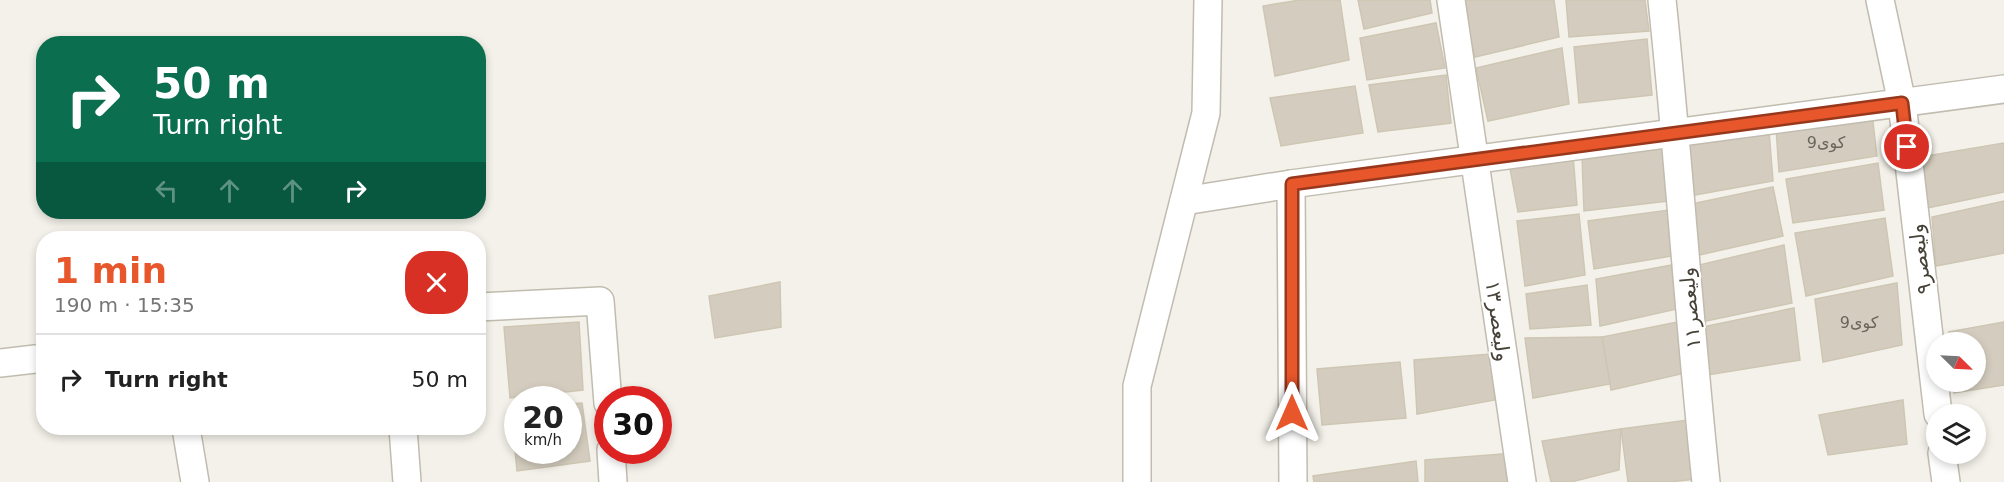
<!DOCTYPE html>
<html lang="en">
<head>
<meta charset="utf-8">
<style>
  :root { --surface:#fff; --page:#f6f6f6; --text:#222; --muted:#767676; --line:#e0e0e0; --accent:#e8562b }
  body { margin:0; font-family:"DejaVu Sans",Vazirmatn,sans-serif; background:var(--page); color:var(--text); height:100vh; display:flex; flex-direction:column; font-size:22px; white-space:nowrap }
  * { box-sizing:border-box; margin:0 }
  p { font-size:20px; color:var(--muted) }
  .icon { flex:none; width:33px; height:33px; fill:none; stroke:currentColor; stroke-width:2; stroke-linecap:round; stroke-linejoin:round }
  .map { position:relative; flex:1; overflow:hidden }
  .panel { position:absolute; left:36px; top:231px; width:450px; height:204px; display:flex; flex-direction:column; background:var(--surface); border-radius:24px; box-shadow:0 3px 9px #0003 }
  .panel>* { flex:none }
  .top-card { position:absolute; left:36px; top:36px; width:450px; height:183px; border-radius:24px; box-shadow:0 3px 9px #0003; background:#0b6e4f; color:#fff; overflow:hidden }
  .needle { width:39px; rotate:114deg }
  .buttons { position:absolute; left:1926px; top:332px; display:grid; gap:12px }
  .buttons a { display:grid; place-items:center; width:60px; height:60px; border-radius:50%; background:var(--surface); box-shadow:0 3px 9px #0003; font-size:30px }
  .speed { position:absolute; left:504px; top:386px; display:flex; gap:12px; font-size:30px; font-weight:700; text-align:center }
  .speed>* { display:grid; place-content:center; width:78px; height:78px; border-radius:50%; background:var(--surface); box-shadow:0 3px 9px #0003; line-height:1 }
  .speed small { font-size:15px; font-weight:400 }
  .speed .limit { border:9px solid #d22; background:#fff; color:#111 }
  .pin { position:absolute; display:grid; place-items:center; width:51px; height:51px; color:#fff; margin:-26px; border:3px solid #fff; border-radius:50%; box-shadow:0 2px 6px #0007 }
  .me { position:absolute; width:66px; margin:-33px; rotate:0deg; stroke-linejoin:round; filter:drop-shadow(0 0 4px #0008) }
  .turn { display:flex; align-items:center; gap:21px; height:126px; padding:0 18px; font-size:27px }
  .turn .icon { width:78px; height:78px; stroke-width:2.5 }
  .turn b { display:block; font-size:42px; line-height:51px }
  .lanes { display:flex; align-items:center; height:57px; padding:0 18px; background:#0003; justify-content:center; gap:30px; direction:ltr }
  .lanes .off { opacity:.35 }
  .round { display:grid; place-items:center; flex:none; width:63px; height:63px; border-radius:24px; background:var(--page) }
  .overview { display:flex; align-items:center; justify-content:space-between; height:102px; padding:0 18px }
  h1 { font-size:36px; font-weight:800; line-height:45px; color:var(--accent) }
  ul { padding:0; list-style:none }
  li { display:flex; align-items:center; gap:18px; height:90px; padding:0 18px; border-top:2px solid var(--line) }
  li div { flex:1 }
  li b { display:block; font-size:22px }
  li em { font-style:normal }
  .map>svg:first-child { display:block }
  .building { fill:#d4cdbf; stroke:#cec6b3; stroke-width:1.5 }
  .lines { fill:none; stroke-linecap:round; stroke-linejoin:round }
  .minor-casing { stroke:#c1bcaf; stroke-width:30 }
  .minor { stroke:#fff; stroke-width:27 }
  .route-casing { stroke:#97381c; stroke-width:15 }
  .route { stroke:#e8562b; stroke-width:10 }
  .labels { text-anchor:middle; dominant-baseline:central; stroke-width:4.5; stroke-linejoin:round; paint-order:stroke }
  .number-label { font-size:16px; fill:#6a655a }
  .street-label { font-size:20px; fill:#464238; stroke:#fff }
</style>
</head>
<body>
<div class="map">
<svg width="2004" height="482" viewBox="0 0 2004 482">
  <rect width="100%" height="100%" fill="#f3f1e9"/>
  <!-- building -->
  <g class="building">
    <polygon points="1300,0 1340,0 1349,60 1275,76 1263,6"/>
    <polygon points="1358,0 1430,0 1432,13 1364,29"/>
    <polygon points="1461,0 1554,0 1559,37 1475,57"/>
    <polygon points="1566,0 1645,0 1649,31 1569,37"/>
    <polygon points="1436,23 1445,68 1367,80 1360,38"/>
    <polygon points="1647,39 1652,95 1579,103 1574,47"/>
    <polygon points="1562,48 1569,104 1488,121 1476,68"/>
    <polygon points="1446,75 1451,123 1378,132 1369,85"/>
    <polygon points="1355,86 1363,133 1281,146 1270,98"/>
    <polygon points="1872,114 1877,156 1779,172 1776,128"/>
    <polygon points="1769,131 1773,181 1689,196 1683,140"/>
    <polygon points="1666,143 1668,201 1584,211 1582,156"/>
    <polygon points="2004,143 2004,192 1927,208 1920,157"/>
    <polygon points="1573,155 1577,205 1518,212 1509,163"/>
    <polygon points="1878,163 1884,210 1793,223 1786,179"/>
    <polygon points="1773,187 1783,236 1695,256 1691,204"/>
    <polygon points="2004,201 2004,253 1936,266 1932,217"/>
    <polygon points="1669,210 1671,256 1594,269 1588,221"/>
    <polygon points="1579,214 1585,275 1525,286 1517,221"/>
    <polygon points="1885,218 1893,276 1806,296 1795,233"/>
    <polygon points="1784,245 1792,303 1701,322 1699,265"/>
    <polygon points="1672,265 1677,309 1600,326 1596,279"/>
    <polygon points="780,282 781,327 715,338 709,296"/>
    <polygon points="1897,283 1902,345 1823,362 1815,299"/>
    <polygon points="1587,285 1591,325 1530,329 1526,294"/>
    <polygon points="1794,308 1800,360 1708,375 1702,327"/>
    <polygon points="579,322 583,390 510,398 504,327"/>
    <polygon points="1678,322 1685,373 1611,390 1602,337"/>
    <polygon points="2004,322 2004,385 1954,393 1953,381 1976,381 1976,342 1949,342 1949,332"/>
    <polygon points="1602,337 1610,384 1533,398 1525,338"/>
    <polygon points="1491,354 1495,400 1417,414 1414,360"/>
    <polygon points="1400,362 1406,418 1322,425 1317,369"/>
    <polygon points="1903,400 1907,444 1828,455 1819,415"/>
    <polygon points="582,403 590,461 517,471 511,408 518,408 518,450 568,450 568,404"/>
    <polygon points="1688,420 1696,479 1670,482 1628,482 1621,429"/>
    <polygon points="1621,429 1619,470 1571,482 1551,482 1542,441"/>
    <polygon points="1515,453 1519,482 1425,482 1425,460"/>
    <polygon points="1416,461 1418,482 1314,482 1313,476"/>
  </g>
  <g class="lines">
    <!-- minor casing -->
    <g class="minor-casing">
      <g id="minor">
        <polyline points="1451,0 1522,482"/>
        <path d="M1662,0C1679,160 1689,322 1706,482"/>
        <polyline points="1880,0 1902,103 1938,414"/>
        <polyline points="1291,184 1293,482"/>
        <polyline points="1184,201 1291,184 2004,89"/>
        <polyline points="478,307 600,301 608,403"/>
        <polyline points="0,363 44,358"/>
        <polyline points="186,428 195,482"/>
        <polyline points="403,428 407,482"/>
        <polyline points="611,450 613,482"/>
        <polyline points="1942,453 1946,482"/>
        <polyline points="1137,482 1137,386 1206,113 1208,0"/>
      </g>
    </g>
    <!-- minor -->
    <use href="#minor" class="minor"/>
  </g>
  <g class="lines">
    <!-- route casing -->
    <g class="route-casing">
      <polyline id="route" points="1292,413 1292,184 1902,103 1907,147"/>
    </g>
    <!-- route -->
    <use href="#route" class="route"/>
  </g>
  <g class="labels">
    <!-- number labels -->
    <g class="number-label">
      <text x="1826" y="142">کوی9</text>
      <text x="1859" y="322">کوی9</text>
    </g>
    <!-- street labels -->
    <g class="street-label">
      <text transform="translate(1920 259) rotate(-97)">ولیعصر۹</text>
      <text transform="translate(1690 308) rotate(-95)">ولیعصر۱۱</text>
      <text transform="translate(1498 321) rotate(82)">ولیعصر۱۳</text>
    </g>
  </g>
</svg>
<div class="buttons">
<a><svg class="needle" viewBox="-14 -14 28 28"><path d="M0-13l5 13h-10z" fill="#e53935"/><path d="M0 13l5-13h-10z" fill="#767676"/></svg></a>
<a><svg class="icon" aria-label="layers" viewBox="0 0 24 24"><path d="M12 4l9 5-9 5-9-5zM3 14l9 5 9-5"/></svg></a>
</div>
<div class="speed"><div>20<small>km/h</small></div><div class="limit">30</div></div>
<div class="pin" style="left:1907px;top:147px;background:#d93025"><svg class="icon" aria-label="arrive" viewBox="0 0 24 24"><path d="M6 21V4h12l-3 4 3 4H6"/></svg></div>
<svg class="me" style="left:1292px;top:413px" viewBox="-20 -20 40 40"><path d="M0-17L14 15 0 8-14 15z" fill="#e8562b" stroke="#fff" stroke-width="4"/></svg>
<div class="top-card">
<div class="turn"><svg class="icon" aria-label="right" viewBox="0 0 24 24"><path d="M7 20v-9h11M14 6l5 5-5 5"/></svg><div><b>50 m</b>Turn right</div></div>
<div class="lanes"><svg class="icon off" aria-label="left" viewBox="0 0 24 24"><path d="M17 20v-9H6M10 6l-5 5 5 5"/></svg><svg class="icon off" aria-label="ahead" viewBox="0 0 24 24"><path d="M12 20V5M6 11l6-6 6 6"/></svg><svg class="icon off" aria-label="ahead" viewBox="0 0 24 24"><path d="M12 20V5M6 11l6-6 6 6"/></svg><svg class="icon" aria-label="right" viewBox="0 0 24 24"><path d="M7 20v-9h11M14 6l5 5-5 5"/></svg></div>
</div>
<section class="panel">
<div class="overview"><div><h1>1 min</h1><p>190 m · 15:35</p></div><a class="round" style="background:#d93025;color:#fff"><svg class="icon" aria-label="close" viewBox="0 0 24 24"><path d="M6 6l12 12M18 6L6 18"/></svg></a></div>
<ul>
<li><svg class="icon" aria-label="right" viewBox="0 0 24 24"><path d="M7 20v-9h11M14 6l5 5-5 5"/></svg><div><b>Turn right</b></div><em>50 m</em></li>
</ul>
</section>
</div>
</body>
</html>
